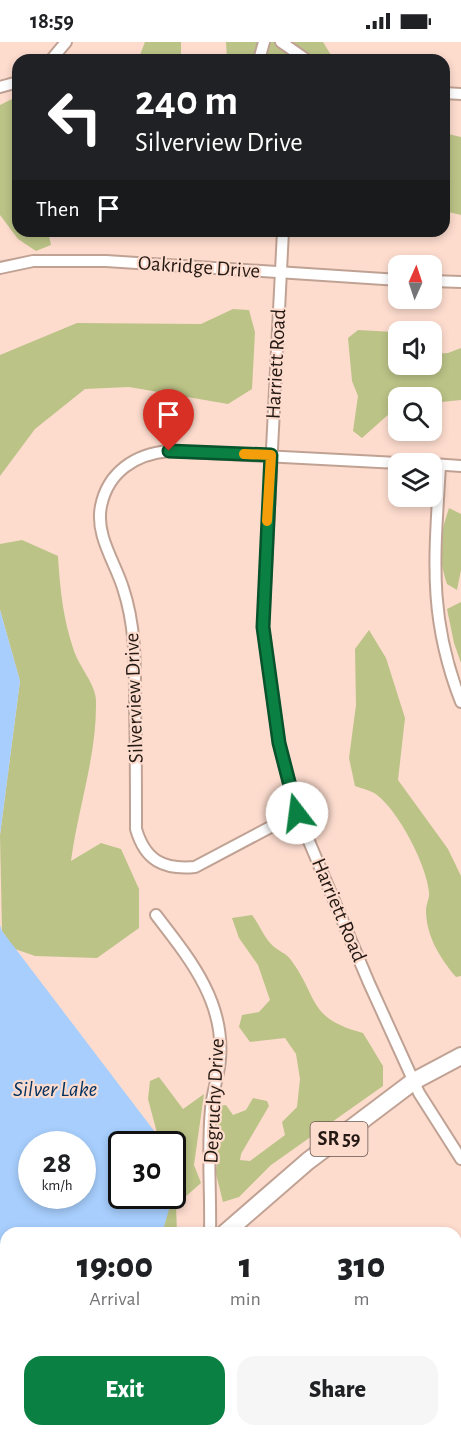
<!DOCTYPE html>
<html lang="en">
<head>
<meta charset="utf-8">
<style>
  :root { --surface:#fff; --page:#f6f6f6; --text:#202124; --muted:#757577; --accent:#0b8043 }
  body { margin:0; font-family:"Alegreya Sans",sans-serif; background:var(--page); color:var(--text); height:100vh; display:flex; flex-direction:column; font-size:22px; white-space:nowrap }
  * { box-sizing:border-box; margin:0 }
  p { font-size:20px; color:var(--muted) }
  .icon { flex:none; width:33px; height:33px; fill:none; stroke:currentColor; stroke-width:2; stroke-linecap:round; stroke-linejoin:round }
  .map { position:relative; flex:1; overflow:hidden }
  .side { position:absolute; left:0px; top:1185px; width:462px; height:210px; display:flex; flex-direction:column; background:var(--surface); border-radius:18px 18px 0 0; box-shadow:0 3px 9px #0003 }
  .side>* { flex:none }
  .guide { position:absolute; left:12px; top:12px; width:438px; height:183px; border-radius:18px; box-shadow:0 3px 9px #0003; background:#202124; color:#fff; overflow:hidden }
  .needle { width:39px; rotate:3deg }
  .controls { position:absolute; left:388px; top:213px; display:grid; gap:12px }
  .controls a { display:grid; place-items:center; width:54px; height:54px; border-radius:12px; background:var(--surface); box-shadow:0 3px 9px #0003; font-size:30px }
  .speed { position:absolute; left:18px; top:1089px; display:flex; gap:12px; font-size:30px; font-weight:700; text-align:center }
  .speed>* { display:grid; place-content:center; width:78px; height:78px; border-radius:50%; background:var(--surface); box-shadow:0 3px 9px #0003; line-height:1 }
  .speed small { font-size:15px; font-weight:400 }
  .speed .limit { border:3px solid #111; border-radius:9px; background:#fff; color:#111 }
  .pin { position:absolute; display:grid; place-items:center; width:51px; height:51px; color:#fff; margin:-62px -26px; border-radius:50% 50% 50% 0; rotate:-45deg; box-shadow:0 0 6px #0007 }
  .pin .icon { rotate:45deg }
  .me { position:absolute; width:66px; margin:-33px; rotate:345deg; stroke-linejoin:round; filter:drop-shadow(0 0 4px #0008) }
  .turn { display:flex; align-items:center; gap:21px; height:126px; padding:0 24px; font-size:27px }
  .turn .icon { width:78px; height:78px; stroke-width:2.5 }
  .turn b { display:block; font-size:42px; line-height:51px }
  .then { display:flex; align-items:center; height:57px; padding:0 24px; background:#0003; gap:12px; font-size:22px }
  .eta { display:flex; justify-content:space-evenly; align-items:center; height:102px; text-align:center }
  .eta b { font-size:36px; font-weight:800; line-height:42px }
  .primary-button { display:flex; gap:12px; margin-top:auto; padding:12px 24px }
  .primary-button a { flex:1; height:69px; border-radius:18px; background:var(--accent); color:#fff; font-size:24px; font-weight:800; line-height:69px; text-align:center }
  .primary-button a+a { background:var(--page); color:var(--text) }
  .status { display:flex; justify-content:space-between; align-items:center; height:42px; padding:0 30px; background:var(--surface); direction:ltr }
  .status svg { height:16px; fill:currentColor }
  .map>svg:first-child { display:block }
  .built { fill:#f6cebd }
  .green { fill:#bbc387 }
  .water { fill:#a7cefd; fill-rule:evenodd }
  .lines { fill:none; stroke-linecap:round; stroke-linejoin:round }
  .street-casing { stroke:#c0a294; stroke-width:14 }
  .primary-casing { stroke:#c0a294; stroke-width:20 }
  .street { stroke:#fff; stroke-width:10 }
  .primary { stroke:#fff; stroke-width:16 }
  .route-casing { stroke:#07532c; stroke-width:15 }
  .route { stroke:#0b8043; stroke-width:10 }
  .slow { stroke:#f59e0b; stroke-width:10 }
  .labels { text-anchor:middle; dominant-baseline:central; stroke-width:4.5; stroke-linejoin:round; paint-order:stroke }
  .shield { fill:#fddcce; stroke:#65544b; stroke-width:1.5 }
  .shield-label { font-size:20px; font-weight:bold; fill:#241913 }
  .street-label { font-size:21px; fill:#241913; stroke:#fddcce }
  .water-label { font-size:22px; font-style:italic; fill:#023160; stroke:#fddcce }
</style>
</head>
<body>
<div class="status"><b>18:59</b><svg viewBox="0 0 49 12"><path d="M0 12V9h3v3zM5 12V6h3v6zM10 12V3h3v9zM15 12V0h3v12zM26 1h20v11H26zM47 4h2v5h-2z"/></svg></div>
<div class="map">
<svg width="461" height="1395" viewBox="0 0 461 1395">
  <rect width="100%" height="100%" fill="#fddcce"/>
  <!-- built -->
  <polygon class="built" points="6,1375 6,1389 117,1389 120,1393 0,1395 0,1378"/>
  <!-- green -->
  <g class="green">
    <polygon points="145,0 181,0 181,18 138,18"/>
    <polygon points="226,0 323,0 334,18 227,18"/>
    <polygon points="18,54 18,189 48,189 51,203 36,209 18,197 0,173 0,63"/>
    <polygon points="444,91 461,95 461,173 444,169"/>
    <polygon points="233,267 249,268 255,290 252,347 228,362 129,345 85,347 35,387 0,434 0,313 77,281 201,282"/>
    <polygon points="358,288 394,290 399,294 399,322 432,322 432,312 448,311 461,306 461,358 432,361 432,356 399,356 399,363 362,396 353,389 358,354 352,339 348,296"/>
    <path d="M449,466L461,472V528L457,548L447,542C437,512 439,496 449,466Z"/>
    <path d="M22,498L58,514C60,547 63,577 74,609C79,624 96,643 96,659C97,713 78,766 71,819L101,801L121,807L139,847V886L97,916L35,914L15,907L2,889L0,793L20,639L0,568V502Z"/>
    <polygon points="461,560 461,621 454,601 447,567"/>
    <path d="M369,588L386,616L405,676L398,738L448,807L461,834V934L456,935C440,916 426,894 426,868C426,862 430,856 429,850C426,822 399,770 377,753C371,748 362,747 355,744L349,716L356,663L355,607Z"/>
    <path d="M252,873C259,882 265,897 273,904C280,910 286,911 291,918C319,956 307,976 363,991L383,1024V1044L271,1123L239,1155L223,1160L216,1132L219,1064L226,1063L233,1073L246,1068L253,1056L267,1059L269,1064L241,1112L240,1118L250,1119L285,1093L282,1080L297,1065L300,1037L296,1012L285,996L250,1000L239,985L242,973L259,970L270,958L258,923L239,896L232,876Z"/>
    <polygon points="159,1035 183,1067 204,1052 194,1123 201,1141 176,1163 177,1191 162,1191 170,1161 169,1154 172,1154 172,1102 160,1102 148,1057 150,1039"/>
  </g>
  <!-- water -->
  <g class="water">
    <polygon points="0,568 20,639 0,793"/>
    <path d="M0,883L2,889L158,1094L160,1102H122V1154H169L171,1161L162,1191H6V1342L0,1344ZM32,1102H82V1154H32Z"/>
  </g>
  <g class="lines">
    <!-- street casing -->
    <g class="street-casing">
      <g id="street">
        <polyline points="281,0 307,18"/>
        <polyline points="51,18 66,0"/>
        <polyline points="259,18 264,0"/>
        <polyline points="0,45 18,40"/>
        <polyline points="444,51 461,52"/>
        <polyline points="283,189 263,585 279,701 297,771 369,941 419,1051 461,1117"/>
        <polyline points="0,226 33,219 106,219 399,238"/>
        <polyline points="432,239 461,240"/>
        <polyline points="432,422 461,424"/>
        <path d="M440,423C435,513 427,573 461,660"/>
        <path d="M297,771L195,825C163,828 145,818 136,787C136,746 136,705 135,664C135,623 136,585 123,546C115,520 95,493 101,464C108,430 135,412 169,409L417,422"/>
        <path d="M156,873C189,916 225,959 220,1017C219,1033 212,1050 211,1067C207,1107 211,1150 210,1191"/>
        <polyline points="456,1371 461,1371"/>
        <polyline points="268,1395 273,1389"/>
        <polyline points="443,1395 443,1389"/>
      </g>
    </g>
    <!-- primary casing -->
    <g class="primary-casing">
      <g id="primary">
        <polyline points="225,1191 308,1119 414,1039 461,1014"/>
        <polyline points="0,1378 6,1375"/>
      </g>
    </g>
    <!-- street -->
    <use href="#street" class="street"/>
    <!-- primary -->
    <use href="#primary" class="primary"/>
  </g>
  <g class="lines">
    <!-- route casing -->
    <g class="route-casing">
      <polyline id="route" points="169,409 271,413 263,585 279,701 297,771"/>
    </g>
    <!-- route -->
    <use href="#route" class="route"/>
    <!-- slow -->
    <polyline class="slow" points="244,412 271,413 267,479"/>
  </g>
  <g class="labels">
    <!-- shield labels -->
    <rect class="shield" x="310.5" y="1080" width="57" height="34" rx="4.5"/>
    <g class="shield-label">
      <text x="339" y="1097">SR 59</text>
    </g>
    <!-- street labels -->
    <g class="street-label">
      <text transform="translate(199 225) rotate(4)">Oakridge Drive</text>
      <text transform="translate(276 322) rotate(-87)">Harriett Road</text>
      <text transform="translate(134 656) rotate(-92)">Silverview Drive</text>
      <text transform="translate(339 868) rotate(67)">Harriett Road</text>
      <text transform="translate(214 1059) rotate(-87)">Degruchy Drive</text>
    </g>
    <!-- water labels -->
    <g class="water-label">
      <text x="55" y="1047">Silver Lake</text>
    </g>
  </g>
</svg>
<div class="controls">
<a><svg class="needle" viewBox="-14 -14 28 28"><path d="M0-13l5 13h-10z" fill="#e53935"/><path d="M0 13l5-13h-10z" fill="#757577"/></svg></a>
<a><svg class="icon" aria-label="sound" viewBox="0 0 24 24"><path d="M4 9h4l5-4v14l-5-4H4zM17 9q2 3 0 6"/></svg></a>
<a><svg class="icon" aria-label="search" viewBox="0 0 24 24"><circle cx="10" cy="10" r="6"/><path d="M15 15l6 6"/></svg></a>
<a><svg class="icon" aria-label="layers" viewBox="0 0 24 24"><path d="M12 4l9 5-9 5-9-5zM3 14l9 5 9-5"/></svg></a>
</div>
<div class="speed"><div>28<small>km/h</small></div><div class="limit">30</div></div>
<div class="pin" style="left:169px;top:409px;background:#d93025"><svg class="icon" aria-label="arrive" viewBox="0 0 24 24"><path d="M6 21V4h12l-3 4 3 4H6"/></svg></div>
<svg class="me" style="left:297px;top:771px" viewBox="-20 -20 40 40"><circle r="19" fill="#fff"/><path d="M0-13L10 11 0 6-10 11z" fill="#0b8043"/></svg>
<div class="guide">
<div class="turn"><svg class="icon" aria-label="left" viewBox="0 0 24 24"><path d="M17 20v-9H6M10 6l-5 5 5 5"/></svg><div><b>240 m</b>Silverview Drive</div></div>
<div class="then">Then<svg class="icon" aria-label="arrive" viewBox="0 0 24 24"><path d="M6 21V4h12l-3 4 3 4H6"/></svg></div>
</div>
<section class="side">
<div class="eta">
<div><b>19:00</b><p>Arrival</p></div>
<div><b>1</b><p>min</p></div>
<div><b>310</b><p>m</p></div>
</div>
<div class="primary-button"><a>Exit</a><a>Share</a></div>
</section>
</div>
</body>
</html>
